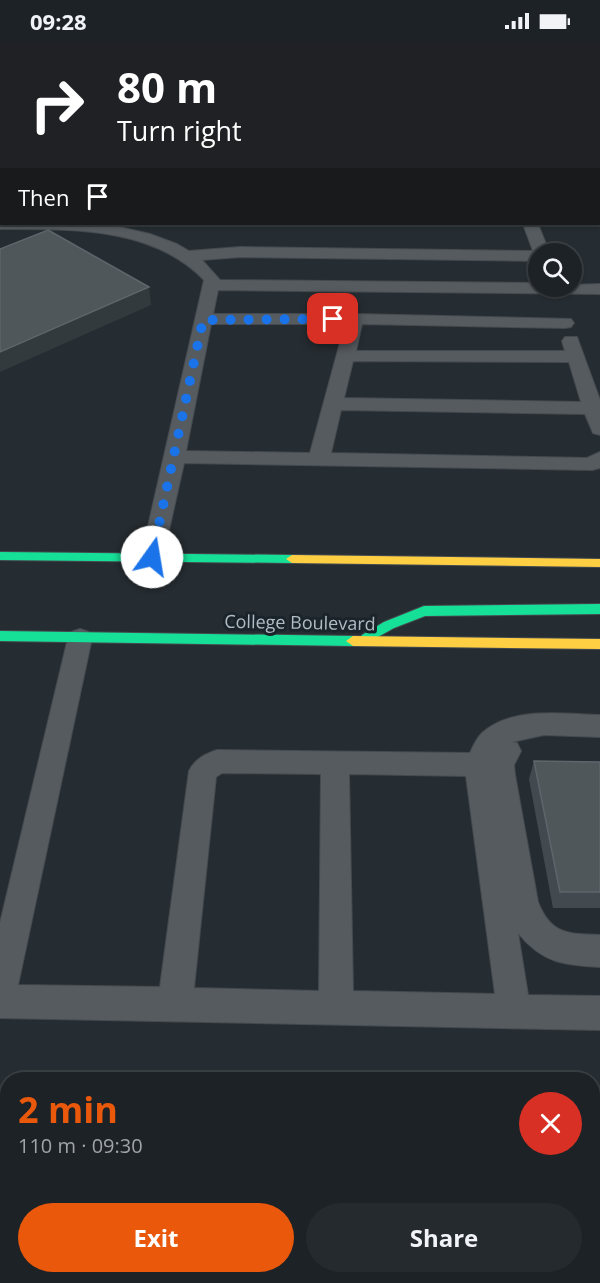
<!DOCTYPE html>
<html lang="en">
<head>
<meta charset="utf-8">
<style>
  :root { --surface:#1c2226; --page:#252a2e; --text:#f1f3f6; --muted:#a0a4a7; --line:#3a3f43; --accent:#ea580c }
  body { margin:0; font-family:"Open Sans",sans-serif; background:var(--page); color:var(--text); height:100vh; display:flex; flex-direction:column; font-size:22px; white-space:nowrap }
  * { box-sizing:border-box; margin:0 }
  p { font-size:20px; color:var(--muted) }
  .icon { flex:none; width:33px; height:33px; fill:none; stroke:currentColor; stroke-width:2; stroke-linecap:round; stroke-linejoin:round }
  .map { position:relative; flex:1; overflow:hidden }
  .side { position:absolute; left:0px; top:1030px; width:600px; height:212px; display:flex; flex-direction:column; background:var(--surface); border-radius:24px 24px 0 0; box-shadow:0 2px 4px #0004,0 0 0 2px var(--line) }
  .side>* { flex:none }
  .guide { position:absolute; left:0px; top:0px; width:600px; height:183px; box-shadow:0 2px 4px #0004,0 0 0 2px var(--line); background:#202124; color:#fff; overflow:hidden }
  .buttons { position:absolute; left:528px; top:201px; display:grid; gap:12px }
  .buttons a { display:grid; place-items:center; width:54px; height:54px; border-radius:50%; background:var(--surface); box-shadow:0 2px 4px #0004,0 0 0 2px var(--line); font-size:30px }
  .pin { position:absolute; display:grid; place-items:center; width:51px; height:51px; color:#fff; margin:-26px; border-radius:12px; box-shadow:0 3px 9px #0006 }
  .me { position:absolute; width:66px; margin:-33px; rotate:13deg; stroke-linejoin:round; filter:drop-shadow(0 0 4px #0008) }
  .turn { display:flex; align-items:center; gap:21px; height:126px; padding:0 18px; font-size:27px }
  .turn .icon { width:78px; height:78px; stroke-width:2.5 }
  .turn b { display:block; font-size:42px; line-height:51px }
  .then { display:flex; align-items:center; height:57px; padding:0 18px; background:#0003; gap:12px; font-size:22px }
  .round { display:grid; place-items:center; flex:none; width:63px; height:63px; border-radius:32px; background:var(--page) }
  .overview { display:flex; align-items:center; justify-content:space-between; height:102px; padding:0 18px }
  h1 { font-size:36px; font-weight:700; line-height:45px; color:var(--accent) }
  .action { display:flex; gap:12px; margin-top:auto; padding:12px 18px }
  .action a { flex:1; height:69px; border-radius:36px; background:var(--accent); color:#fff; font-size:24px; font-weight:700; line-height:69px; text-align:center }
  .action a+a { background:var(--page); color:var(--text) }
  .status { display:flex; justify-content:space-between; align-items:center; height:42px; padding:0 30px; background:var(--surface); direction:ltr }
  .status svg { height:16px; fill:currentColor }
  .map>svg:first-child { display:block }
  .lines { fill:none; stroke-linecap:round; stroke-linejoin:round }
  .lane-casing { stroke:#444a4f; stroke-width:2 }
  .street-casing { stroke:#444a4f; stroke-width:3 }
  .fast-casing { stroke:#444a4f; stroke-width:2 }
  .slow-casing { stroke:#444a4f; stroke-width:2 }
  .path { stroke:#585e61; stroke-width:1.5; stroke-dasharray:2 2; stroke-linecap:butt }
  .lane { fill:#565b5f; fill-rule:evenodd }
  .street { fill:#565b5f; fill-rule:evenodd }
  .fast { fill:#16e098; fill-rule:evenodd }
  .slow { fill:#ffcf43; fill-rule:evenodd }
  .wall { fill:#434a4f }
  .shaded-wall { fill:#333a3e }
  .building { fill:#4f575b; stroke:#5e666c; stroke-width:1.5 }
  .route { stroke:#1a73e8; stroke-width:10; stroke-dasharray:0 18 }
  .labels { text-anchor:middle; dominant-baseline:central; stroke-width:6; stroke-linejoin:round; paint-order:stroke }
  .street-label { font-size:18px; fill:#b0bbc3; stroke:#1b242b }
</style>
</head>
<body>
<div class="status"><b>09:28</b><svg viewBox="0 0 49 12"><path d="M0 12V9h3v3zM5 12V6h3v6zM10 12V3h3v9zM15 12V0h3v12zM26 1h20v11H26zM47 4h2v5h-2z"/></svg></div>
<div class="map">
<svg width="600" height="1241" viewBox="0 0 600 1241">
  <rect width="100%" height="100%" fill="#262d32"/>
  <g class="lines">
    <!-- lane casing -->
    <g class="lane-casing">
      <g id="lane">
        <polygon points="190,0 200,0 189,2"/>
        <polygon points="444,0 454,0 443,2"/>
        <rect x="0" y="23" width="2" height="6"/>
        <path d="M0,177L2,182H92L115,184L150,192L177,202L189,209L240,205L533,209L523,182H538L550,212H538V219L240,215L202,218L220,238L538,241V244L600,242V252L218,248L213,272H355L571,277L574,281L571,285L565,286L362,282L356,309H565L562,299L565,295H577L600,358V393L593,391L585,372L341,368L331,411L587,416L600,410V426L592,428L184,421L163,515L160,521L152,523L144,521L141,515L204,238C152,184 70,187 0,187ZM211,282H345L310,411L186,409ZM353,319L569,320L581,360L344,356Z"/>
        <path d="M80,587L89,590L92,596L18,943L160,945L189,729C195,717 205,712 217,708L470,711C473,704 477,696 482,691C512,664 563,672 600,673V695L544,693L512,700L517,701L521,709L514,723L515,733L538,860C551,893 569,892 600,893V925C564,923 542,921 518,891L528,953L600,954V988L0,976V881L68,596L71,590ZM222,731L321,732L319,949L194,946L216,735ZM349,732L466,734L495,952L353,949Z"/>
      </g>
    </g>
    <!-- street casing -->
    <g class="street-casing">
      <g id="street">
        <polygon points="0,0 7,0 8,2 2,2 0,7"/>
        <polygon points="36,0 65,0 35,2"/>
        <polygon points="92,0 174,0 175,2 93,2"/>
        <rect x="598" y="130" width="2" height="12"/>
      </g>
    </g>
    <!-- fast casing -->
    <g class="fast-casing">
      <g id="fast">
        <polygon points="0,510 292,513 298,517 292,521 0,518"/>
        <polygon points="600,562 600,572 425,574 394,586 367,601 360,596 362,593 384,580 424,564"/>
        <polygon points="0,589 353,594 360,599 353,604 0,599"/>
      </g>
    </g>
    <!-- slow casing -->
    <g class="slow-casing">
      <g id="slow">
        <polygon points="292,513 600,517 600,525 292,521 286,517"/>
        <polygon points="353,594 600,597 600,607 353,604 346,599"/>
      </g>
    </g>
    <!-- path -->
    <polyline class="path" points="263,0 274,2"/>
    <!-- lane -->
    <use href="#lane" class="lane"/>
    <!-- street -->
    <use href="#street" class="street"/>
    <!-- fast -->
    <use href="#fast" class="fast"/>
    <!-- slow -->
    <use href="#slow" class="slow"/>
  </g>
  <!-- wall -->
  <g class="wall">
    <polygon points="600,18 600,43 598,43 598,22"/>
    <polygon points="534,719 600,720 600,866 553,866 529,737"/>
  </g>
  <!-- shaded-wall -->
  <polygon class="shaded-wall" points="149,245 151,263 0,330 0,310"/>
  <!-- building -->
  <g class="building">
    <polygon points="600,18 600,29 598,29 598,22"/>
    <polygon points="48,188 149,245 0,310 0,207"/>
    <polygon points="534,719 600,720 600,850 560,850"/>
    <polygon points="592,1074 600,1074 600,1241 0,1241 0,1214 8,1196 8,1234 592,1234"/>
  </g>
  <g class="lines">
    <!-- route -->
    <polyline class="route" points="152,515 203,278 333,277"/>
  </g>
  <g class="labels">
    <!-- street labels -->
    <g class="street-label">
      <text transform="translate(300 580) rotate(1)">College Boulevard</text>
    </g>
  </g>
</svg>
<div class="buttons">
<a><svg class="icon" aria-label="search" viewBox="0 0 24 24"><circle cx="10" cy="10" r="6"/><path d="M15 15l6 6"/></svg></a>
</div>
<div class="pin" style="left:333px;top:277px;background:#d93025"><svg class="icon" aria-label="arrive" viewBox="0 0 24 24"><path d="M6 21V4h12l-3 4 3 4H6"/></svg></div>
<svg class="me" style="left:152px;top:515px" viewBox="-20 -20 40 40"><circle r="19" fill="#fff"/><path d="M0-13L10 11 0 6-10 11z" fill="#1a73e8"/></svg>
<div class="guide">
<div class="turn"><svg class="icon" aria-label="right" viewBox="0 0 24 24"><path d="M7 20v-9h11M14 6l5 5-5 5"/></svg><div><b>80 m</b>Turn right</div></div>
<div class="then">Then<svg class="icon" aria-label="arrive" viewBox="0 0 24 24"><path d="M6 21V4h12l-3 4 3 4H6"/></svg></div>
</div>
<section class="side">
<div class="overview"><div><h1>2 min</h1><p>110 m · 09:30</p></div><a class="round" style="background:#d93025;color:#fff"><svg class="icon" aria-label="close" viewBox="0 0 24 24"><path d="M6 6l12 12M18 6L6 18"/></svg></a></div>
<div class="action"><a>Exit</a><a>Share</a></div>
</section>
</div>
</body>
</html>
